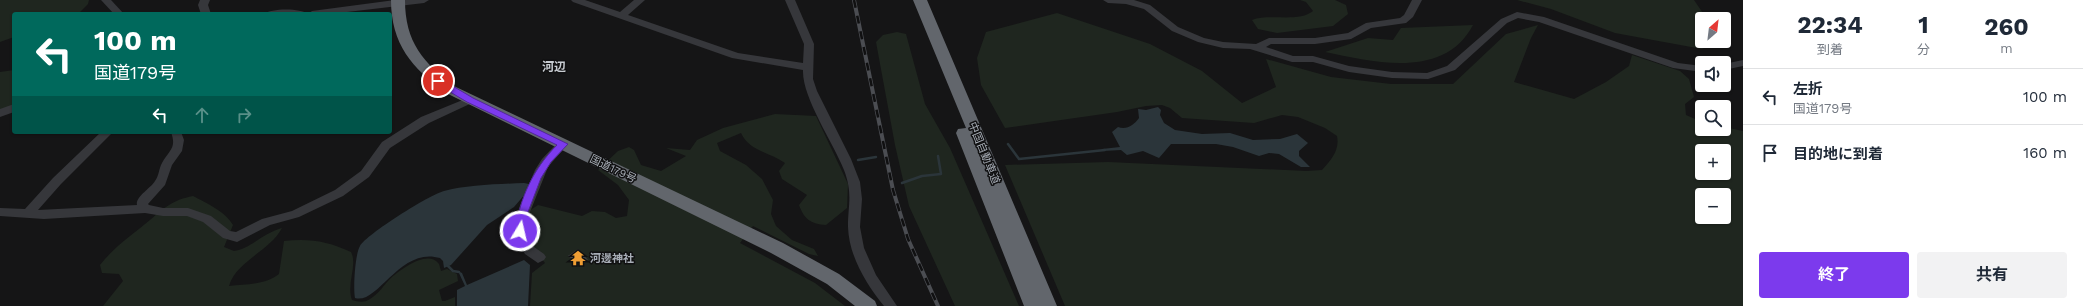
<!DOCTYPE html>
<html lang="ja">
<head>
<meta charset="utf-8">
<style>
  :root { --surface:#fff; --page:#f2f2f3; --text:#1f2937; --muted:#747a83; --line:#e0e1e3; --accent:#7c3aed }
  body { margin:0; font-family:"Work Sans","Noto Sans JP",sans-serif; background:var(--page); color:var(--text); height:100vh; display:flex; flex-direction:column; font-size:15px; white-space:nowrap }
  * { box-sizing:border-box; margin:0 }
  p { font-size:13px; color:var(--muted) }
  .icon { flex:none; width:22px; height:22px; fill:none; stroke:currentColor; stroke-width:2; stroke-linecap:round; stroke-linejoin:round }
  .map { position:relative; flex:1; overflow:hidden }
  .drawer { display:flex; flex-direction:column; background:var(--surface); width:340px }
  .drawer>* { flex:none }
  .hud { position:absolute; left:12px; top:12px; width:380px; height:122px; border-radius:4px; box-shadow:0 1px 3px #0004; background:#00695c; color:#fff; overflow:hidden }
  .needle { width:26px; rotate:28deg }
  .tools { position:absolute; left:1695px; top:12px; display:grid; gap:8px }
  .tools a { display:grid; place-items:center; width:36px; height:36px; border-radius:4px; background:var(--surface); box-shadow:0 1px 3px #0004; font-size:20px }
  .pin { position:absolute; display:grid; place-items:center; width:34px; height:34px; color:#fff; margin:-17px; border:2px solid #fff; border-radius:50%; box-shadow:0 1px 4px #0007 }
  .me { position:absolute; width:44px; margin:-22px; rotate:9deg; stroke-linejoin:round; filter:drop-shadow(0 0 3px #0008) }
  .turn { display:flex; align-items:center; gap:14px; height:84px; padding:0 16px; font-size:18px }
  .turn .icon { width:52px; height:52px; stroke-width:2.5 }
  .turn b { display:block; font-size:28px; line-height:34px }
  .lanes { display:flex; align-items:center; height:38px; padding:0 16px; background:#0003; justify-content:center; gap:20px; direction:ltr }
  .lanes .off { opacity:.35 }
  .eta { display:flex; justify-content:space-evenly; align-items:center; height:68px; text-align:center }
  .eta b { font-size:24px; font-weight:700; line-height:28px }
  .button { display:flex; gap:8px; margin-top:auto; padding:8px 16px }
  .button a { flex:1; height:46px; border-radius:4px; background:var(--accent); color:#fff; font-size:16px; font-weight:700; line-height:46px; text-align:center }
  .button a+a { background:var(--page); color:var(--text) }
  ul { padding:0; list-style:none }
  li { display:flex; align-items:center; gap:12px; height:56px; padding:0 16px; border-top:1px solid var(--line) }
  li div { flex:1 }
  li b { display:block; font-size:15px }
  li em { font-style:normal }
  main { display:flex; flex:1; min-height:0 }
  .map>svg:first-child { display:block }
  .green { fill:#1f261f; fill-rule:evenodd }
  .water { fill:#2b353a }
  .lines { fill:none; stroke-linecap:round; stroke-linejoin:round }
  .stream { stroke:#2b353a; stroke-width:2.5 }
  .building { fill:#414346 }
  .minor { fill:#36373b; fill-rule:evenodd }
  .highway { fill:#62666c; fill-rule:evenodd }
  .rail-casing { stroke:#4b4d52; stroke-width:4 }
  .rail { stroke:#101011; stroke-width:2.5; stroke-dasharray:8; stroke-linecap:butt }
  .route { fill:#7c3aed; stroke:#51269a }
  .labels { text-anchor:middle; dominant-baseline:central; stroke-width:3; stroke-linejoin:round; paint-order:stroke }
  .street-label { font-size:11px; fill:#a7adb6; stroke:#101011 }
  .poi-label { font-size:11px; font-weight:bold; fill:#a7adb6; stroke:#101011; text-anchor:start }
  .neighbourhood-label { font-size:12px; font-weight:bold; fill:#c8ccd2; stroke:#101011 }
</style>
</head>
<body>
<main>
<div class="map">
<svg width="1743" height="306" viewBox="0 0 1743 306">
  <rect width="100%" height="100%" fill="#151516"/>
  <!-- green -->
  <g class="green">
    <polygon points="0,0 89,0 88,4 78,14 14,14 14,37 0,42"/>
    <path d="M1300,0H1335L1346,5L1348,14L1333,26L1277,33L1258,29L1252,20C1269,13 1299,23 1313,11L1306,2Z"/>
    <polygon points="1517,0 1694,0 1707,19 1702,19 1702,41 1717,41 1702,49 1615,33 1551,9"/>
    <path d="M1057,13L1150,44L1202,71L1242,103L1276,87L1266,59L1331,77L1391,84H1453L1506,34L1538,25L1531,38L1514,82L1574,99L1606,82L1629,66L1632,55L1680,71L1689,79L1694,97L1685,104L1686,115L1702,122V129H1724V127L1743,131V306H1065L1005,165L1108,162L1306,171L1322,170C1331,160 1340,150 1337,136L1325,128L1298,117L1282,115L1254,123L1182,118L1170,108L1162,105L1146,106L1117,112L1005,128L981,85L977,58L986,32ZM1702,151H1724V173H1702ZM1702,195H1724V217H1702Z"/>
    <path d="M1473,25C1444,80 1374,62 1325,52L1368,38L1393,40L1401,28Z"/>
    <polygon points="897,32 906,34 925,104 950,148 1019,306 955,306 909,206 895,145 876,42 883,35"/>
    <polygon points="14,70 14,107 0,111 0,72"/>
    <path d="M775,114L816,116L848,184L847,208L826,225C811,224 804,219 799,205L807,195L782,179L779,171L785,163C771,153 749,151 741,133L717,143L720,151L746,165L762,179L773,200L771,214L776,226L792,240L814,249L818,256L809,254L753,226L740,243L815,283L845,306H530L532,273L545,263C529,242 524,237 529,211L538,205L582,216L592,211L605,212L616,218L627,216L629,200L618,185L598,170L618,151L629,147L634,150L641,165L661,171L686,156L666,148L690,150L697,140L723,128Z"/>
    <path d="M193,196C206,203 225,211 233,225L224,247L234,251C250,249 263,233 282,228C270,251 236,261 229,286C246,284 265,285 279,274L284,241C308,238 328,241 351,252C358,266 346,283 352,300C359,302 364,303 370,299C379,294 385,283 392,277C402,269 428,249 439,264L441,271L447,269L457,274L458,281L439,290L442,301H445L455,297V306H103L123,281L119,274L102,273L100,265C115,246 132,235 150,220C165,207 173,200 193,196Z"/>
  </g>
  <!-- water -->
  <g class="water">
    <path d="M1158,107L1161,110L1160,115L1164,123L1175,130L1202,134L1230,133L1253,140L1280,139L1297,134L1308,143L1299,151V156L1310,167H1301L1279,154L1269,153L1259,156L1233,147L1216,144H1171L1159,158L1143,151L1127,155L1121,150L1103,151L1102,149L1120,147L1112,132L1118,127C1127,130 1134,125 1139,118L1138,109L1146,110Z"/>
    <path d="M524,183L529,184L526,193L514,207L487,225L451,265L444,268L443,261L440,258C400,246 378,305 355,298C353,289 355,254 360,246C367,234 429,195 444,191C466,185 500,184 524,183Z"/>
    <polygon points="524,260 530,265 528,306 457,306 457,290 465,286 458,271 462,273 467,285"/>
  </g>
  <g class="lines">
    <!-- stream -->
    <g class="stream">
      <polyline points="1008,144 1019,159 1105,150"/>
      <polyline points="858,160 876,157"/>
      <polyline points="902,183 922,176 941,174 938,156"/>
      <polyline points="447,265 453,271 459,272"/>
    </g>
  </g>
  <!-- building -->
  <polygon class="building" points="578,249 588,260 581,265 568,256"/>
  <g class="lines">
    <!-- minor -->
    <g class="minor">
      <polygon points="101,0 111,0 124,14 114,14"/>
      <polygon points="200,0 210,0 208,5 211,14 201,14 198,5"/>
      <path d="M395,0H429L424,3L330,14H264C271,8 301,8 308,14L312,11Z"/>
      <path d="M571,0H585L620,12L634,0H645L628,15L738,53L803,63L804,44L785,0H795L814,44L813,79L817,91L851,159L860,182L862,199L860,227L864,248L876,275L897,306H884C866,284 849,256 848,227C848,204 853,194 844,170C833,142 802,98 803,70L732,58L573,2Z"/>
      <polygon points="1103,0 1134,0 1150,5 1178,27 1204,38 1223,42 1256,44 1269,38 1315,38 1348,33 1366,23 1400,18 1404,15 1412,0 1422,0 1413,17 1406,23 1371,28 1351,39 1315,44 1271,44 1266,47 1293,56 1313,56 1349,66 1392,72 1427,73 1447,66 1501,19 1517,12 1544,17 1678,63 1702,66 1702,72 1673,68 1539,22 1518,18 1507,23 1455,70 1428,79 1392,78 1349,72 1313,62 1292,62 1250,49 1223,48 1198,42 1172,31 1144,9 1126,4 1108,3"/>
      <polygon points="1743,60 1743,66 1724,70 1724,64"/>
      <path d="M470,97L474,98L475,100L474,102L429,123L390,148L369,177L343,196L299,217L270,225L237,242L223,238L203,222L187,216H163L145,213L44,219L0,216V208L25,209L53,178L101,132H113L61,184L38,210L137,205C135,197 151,188 155,181C159,176 159,168 162,163C169,150 177,149 171,132H181L184,140L182,151L172,165L165,185L148,204L149,205L163,208H188L211,216L230,231L236,232L262,219L292,211L335,190L361,171L382,142L421,117Z"/>
      <polygon points="14,104 14,112 0,117 0,109"/>
      <polygon points="563,140 568,144 548,167 528,217 527,234 529,241 534,247 544,254 546,257 544,260 538,263 525,254 520,246 515,234 515,226 519,208 535,170 542,159 559,141"/>
    </g>
    <!-- highway -->
    <g class="highway">
      <path d="M391,0H405C405,42 423,63 456,87L783,243L839,274L875,301L877,306H855L827,284L771,253L446,93C412,68 391,44 391,0Z"/>
      <polygon points="913,0 927,0 1057,306 1024,306 956,133 958,129 966,128"/>
    </g>
    <!-- rail casing -->
    <g class="rail-casing">
      <polyline id="rail" points="854,0 893,190 908,239 938,306"/>
    </g>
    <!-- rail -->
    <use href="#rail" class="rail"/>
  </g>
  <!-- route -->
  <path class="route" d="M435,79H441L473,98L568,144L551,162L541,178L528,212L524,234L520,235L515,231C520,198 533,169 557,145L467,102L435,83Z"/>
  <!-- icons -->
  <defs>
    <g id="temple-bare" transform="scale(1.2)"><path d="M0-6L5-2H3V0L6.5 2.5H4V6H1.5V3h-3V6H-4V2.5H-6.5L-3 0V-2H-5Z" fill="#ef9e34" stroke="#101011" stroke-width="2.5" paint-order="stroke"/></g>
  </defs>
  <g fill-rule="evenodd">
    <use href="#temple-bare" x="578" y="258"/>
  </g>
  <g class="labels">
    <!-- street labels -->
    <g class="street-label">
      <text transform="translate(984 153) rotate(68)">中国自動車道</text>
      <text transform="translate(613 169) rotate(26)">国道179号</text>
    </g>
    <!-- poi labels -->
    <g class="poi-label">
      <text x="590" y="258">河邊神社</text>
    </g>
    <!-- neighbourhood labels -->
    <g class="neighbourhood-label">
      <text x="554" y="67">河辺</text>
    </g>
  </g>
</svg>
<div class="tools">
<a><svg class="needle" viewBox="-14 -14 28 28"><path d="M0-13l5 13h-10z" fill="#e53935"/><path d="M0 13l5-13h-10z" fill="#747a83"/></svg></a>
<a><svg class="icon" aria-label="sound" viewBox="0 0 24 24"><path d="M4 9h4l5-4v14l-5-4H4zM17 9q2 3 0 6"/></svg></a>
<a><svg class="icon" aria-label="search" viewBox="0 0 24 24"><circle cx="10" cy="10" r="6"/><path d="M15 15l6 6"/></svg></a>
<a>+</a>
<a>−</a>
</div>
<div class="pin" style="left:438px;top:81px;background:#d93025"><svg class="icon" aria-label="arrive" viewBox="0 0 24 24"><path d="M6 21V4h12l-3 4 3 4H6"/></svg></div>
<svg class="me" style="left:520px;top:231px" viewBox="-20 -20 40 40"><circle r="17" fill="#7c3aed" stroke="#fff" stroke-width="3"/><path d="M0-11L8 9 0 5-8 9z" fill="#fff"/></svg>
<div class="hud">
<div class="turn"><svg class="icon" aria-label="left" viewBox="0 0 24 24"><path d="M17 20v-9H6M10 6l-5 5 5 5"/></svg><div><b>100 m</b>国道179号</div></div>
<div class="lanes"><svg class="icon" aria-label="left" viewBox="0 0 24 24"><path d="M17 20v-9H6M10 6l-5 5 5 5"/></svg><svg class="icon off" aria-label="ahead" viewBox="0 0 24 24"><path d="M12 20V5M6 11l6-6 6 6"/></svg><svg class="icon off" aria-label="right" viewBox="0 0 24 24"><path d="M7 20v-9h11M14 6l5 5-5 5"/></svg></div>
</div>
</div>
<section class="drawer">
<div class="eta">
<div><b>22:34</b><p>到着</p></div>
<div><b>1</b><p>分</p></div>
<div><b>260</b><p>m</p></div>
</div>
<ul>
<li><svg class="icon" aria-label="left" viewBox="0 0 24 24"><path d="M17 20v-9H6M10 6l-5 5 5 5"/></svg><div><b>左折</b><p>国道179号</p></div><em>100 m</em></li>
<li><svg class="icon" aria-label="arrive" viewBox="0 0 24 24"><path d="M6 21V4h12l-3 4 3 4H6"/></svg><div><b>目的地に到着</b></div><em>160 m</em></li>
</ul>
<div class="button"><a>終了</a><a>共有</a></div>
</section>
</main>
</body>
</html>
